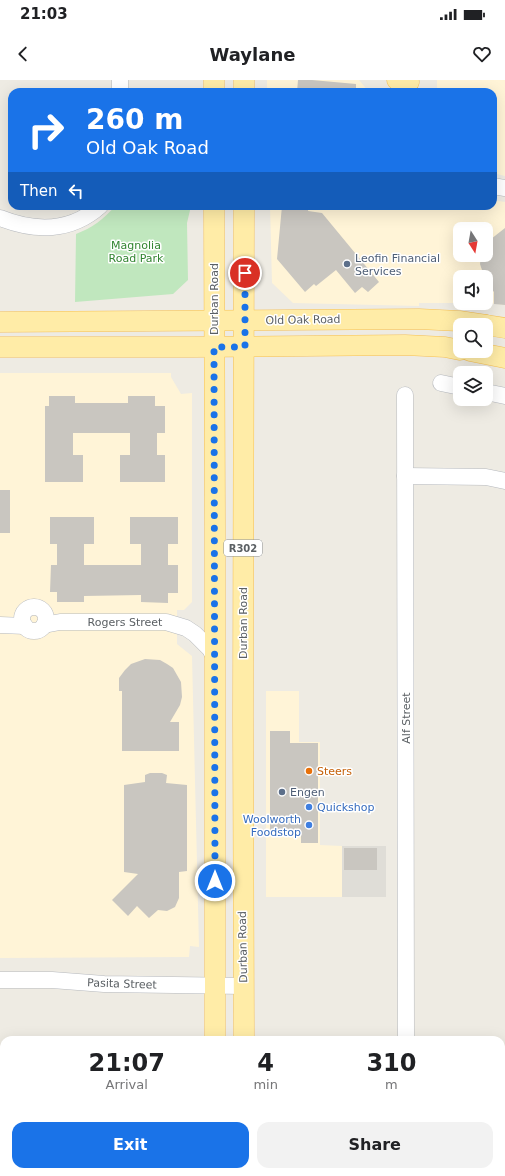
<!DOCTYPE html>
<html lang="en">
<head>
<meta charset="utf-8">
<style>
  :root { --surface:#fff; --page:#f2f2f2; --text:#202124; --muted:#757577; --accent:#1a73e8 }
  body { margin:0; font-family:"DejaVu Sans",sans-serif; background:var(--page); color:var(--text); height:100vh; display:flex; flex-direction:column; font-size:15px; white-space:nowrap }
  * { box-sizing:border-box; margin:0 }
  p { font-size:13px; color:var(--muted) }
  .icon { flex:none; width:22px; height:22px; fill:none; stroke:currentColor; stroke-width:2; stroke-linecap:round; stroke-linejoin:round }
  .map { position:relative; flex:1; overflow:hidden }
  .details { position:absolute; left:0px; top:956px; width:505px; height:140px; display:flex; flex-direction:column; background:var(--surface); border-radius:12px 12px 0 0; box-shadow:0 4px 16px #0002 }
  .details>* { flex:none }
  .banner { position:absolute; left:8px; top:8px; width:489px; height:122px; border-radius:12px; box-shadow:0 4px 16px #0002; background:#1a73e8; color:#fff; overflow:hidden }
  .needle { width:26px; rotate:169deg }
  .fabs { position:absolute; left:453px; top:142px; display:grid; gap:8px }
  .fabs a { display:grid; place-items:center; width:40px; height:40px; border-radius:8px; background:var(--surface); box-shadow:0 4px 16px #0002; font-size:20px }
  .pin { position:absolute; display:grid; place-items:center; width:34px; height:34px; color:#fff; margin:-17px; border:2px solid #fff; border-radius:50%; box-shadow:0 1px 4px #0007 }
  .me { position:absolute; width:44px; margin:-22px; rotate:0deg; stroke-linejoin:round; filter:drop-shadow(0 0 3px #0008) }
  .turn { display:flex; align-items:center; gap:14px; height:84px; padding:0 12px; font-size:18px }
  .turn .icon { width:52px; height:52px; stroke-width:2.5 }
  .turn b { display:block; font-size:28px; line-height:34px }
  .then { display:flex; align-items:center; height:38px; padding:0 12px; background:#0003; gap:8px; font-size:15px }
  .eta { display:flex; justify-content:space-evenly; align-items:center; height:68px; text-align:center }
  .eta b { font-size:24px; font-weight:700; line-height:28px }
  .cta { display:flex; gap:8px; margin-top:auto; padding:8px 12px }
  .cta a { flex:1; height:46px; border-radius:12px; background:var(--accent); color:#fff; font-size:16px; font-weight:700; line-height:46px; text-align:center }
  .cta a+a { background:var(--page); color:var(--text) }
  .status { display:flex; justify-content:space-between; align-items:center; height:28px; padding:0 20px; background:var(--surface); direction:ltr }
  .status svg { height:11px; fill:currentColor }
  header { display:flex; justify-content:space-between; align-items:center; height:52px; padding:0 12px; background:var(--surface); font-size:18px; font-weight:700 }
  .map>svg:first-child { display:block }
  .commercial { fill:#fff4d7; fill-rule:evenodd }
  .industrial { fill:#dfddd7 }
  .green { fill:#c0e7be }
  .building { fill:#c9c6c0 }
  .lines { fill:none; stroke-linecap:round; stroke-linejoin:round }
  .minor-casing { stroke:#b6b9be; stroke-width:17 }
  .major-casing { stroke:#f6c054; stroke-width:21 }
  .minor { stroke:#fff; stroke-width:16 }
  .major { stroke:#ffeca7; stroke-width:20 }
  .route { stroke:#1a73e8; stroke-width:7; stroke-dasharray:0 12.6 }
  .service-dot { fill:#5c6f8a; stroke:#fff; stroke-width:1.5 }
  .food-dot { fill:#e8710a; stroke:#fff; stroke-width:1.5 }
  .shop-dot { fill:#3f7fe0; stroke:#fff; stroke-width:1.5 }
  .labels { text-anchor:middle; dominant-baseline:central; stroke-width:3; stroke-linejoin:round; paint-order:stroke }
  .shield { fill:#fff; stroke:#8c9092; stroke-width:1 }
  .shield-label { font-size:10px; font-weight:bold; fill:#5b6064 }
  .park-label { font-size:11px; fill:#328531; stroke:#fff }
  .service-label { font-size:11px; fill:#4e5e75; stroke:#fff; text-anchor:start }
  .street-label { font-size:11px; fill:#5b6064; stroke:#fff }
  .food-label { font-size:11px; fill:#c56008; stroke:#fff; text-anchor:start }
  .shop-label { font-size:11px; fill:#366cbe; stroke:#fff; text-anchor:start }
</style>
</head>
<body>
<div class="status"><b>21:03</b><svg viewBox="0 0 49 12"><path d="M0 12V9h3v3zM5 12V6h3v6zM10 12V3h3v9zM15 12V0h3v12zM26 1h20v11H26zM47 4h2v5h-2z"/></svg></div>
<header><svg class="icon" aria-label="back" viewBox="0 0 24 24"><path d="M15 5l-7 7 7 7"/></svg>Waylane<svg class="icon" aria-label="heart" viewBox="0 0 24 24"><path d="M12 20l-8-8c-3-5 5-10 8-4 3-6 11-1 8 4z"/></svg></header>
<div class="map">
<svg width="505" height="1096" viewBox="0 0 505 1096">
  <rect width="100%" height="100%" fill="#eeebe3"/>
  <!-- commercial -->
  <g class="commercial">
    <polygon points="267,0 359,0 369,12 267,12"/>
    <polygon points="437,0 505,0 505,96 493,93 493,12 437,12"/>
    <path d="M493,120L505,122V225L488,223H419V226L293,223L272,203L270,126H493ZM460,149H486V175H460ZM460,197H486V223H460Z"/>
    <polygon points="0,293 171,293 171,297 181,314 192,313 192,522 184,530 177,530 177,564 192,576 199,867 190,866 189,877 0,878"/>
    <polygon points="266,611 299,611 299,662 320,662 320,765 342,766 342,817 266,817"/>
    <polygon points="501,1069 505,1070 505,1096 419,1096 419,1092 501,1092"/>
  </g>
  <!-- industrial -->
  <rect class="industrial" x="342" y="766" width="44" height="51"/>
  <!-- green -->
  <path class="green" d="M115,126H191L187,143L188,200L173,214L75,222L76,154C92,148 104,139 115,126Z"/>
  <!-- building -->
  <g class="building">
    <polygon points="298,0 312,0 356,4 356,12 297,12"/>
    <polygon points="282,126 309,126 308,131 322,133 379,202 368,212 362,207 355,213 336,190 316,206 314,204 305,212 277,179"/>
    <polygon points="505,148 505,225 494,224 494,212 486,202 486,197 482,197 479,193 482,190 480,184 481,177 482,175 486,175 486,163"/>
    <polygon points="49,316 75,316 75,323 128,323 128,316 155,316 155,326 165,326 165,353 157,353 157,375 165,375 165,402 120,402 120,375 130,375 130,353 73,353 73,375 83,375 83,402 45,402 45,326 49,326"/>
    <rect x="0" y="410" width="10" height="43"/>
    <polygon points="50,437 94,437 94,464 84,464 84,485 141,485 141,464 130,464 130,437 178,437 178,464 168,464 168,485 178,485 178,513 168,513 168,523 141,522 141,515 84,516 84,522 57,522 57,512 50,512 51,485 57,485 57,464 50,464"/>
    <polygon points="145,579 160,580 167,584 173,588 181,602 182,617 180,625 170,642 179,642 179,671 122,671 122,611 119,611 119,598 125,590 131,584"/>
    <polygon points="270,651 290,651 290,663 318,663 318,763 301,763 301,750 270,750"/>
    <polygon points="150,693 162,693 167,695 166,703 187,705 187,791 179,792 179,818 175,827 167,831 158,830 149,838 137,826 128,836 112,820 138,794 124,792 124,705 145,702 145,695"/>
    <rect x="344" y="768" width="33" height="22"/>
  </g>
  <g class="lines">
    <!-- minor casing -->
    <g class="minor-casing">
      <g id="minor">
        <polyline points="120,12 120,0"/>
        <polyline points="493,106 505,108"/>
        <path d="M0,138C35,152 71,152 100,126"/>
        <polyline points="441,303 460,307"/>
        <polyline points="486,312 505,316"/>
        <polyline points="405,315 406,960"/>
        <polyline points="405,396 486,397 505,401"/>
        <circle cx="34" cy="539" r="12"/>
        <polyline points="0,545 25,546"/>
        <polyline points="44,545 60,542 166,542 186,548 195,554 210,569 215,579"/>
        <polyline points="0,900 52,900 104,904 244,906"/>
        <polyline points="501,1048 505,1050"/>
        <polyline points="501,1073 505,1074"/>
        <polyline points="407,1096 407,1092"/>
        <polyline points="423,1096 424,1092"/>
      </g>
    </g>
    <!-- major casing -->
    <g class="major-casing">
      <g id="major">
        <polyline points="244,0 244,12"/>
        <polyline points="397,0 409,2"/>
        <polyline points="214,12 214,0"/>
        <polyline points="214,126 215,446 215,960"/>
        <polyline points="0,242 419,239 459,241 486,245"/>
        <polyline points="486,245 505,248"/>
        <polyline points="0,267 194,267 405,265 445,267 460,270"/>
        <polyline points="470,271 505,278"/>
        <polyline points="244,960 243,637 244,126"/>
        <polyline points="216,1092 216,1096"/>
        <polyline points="244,1096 244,1092"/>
      </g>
    </g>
    <!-- minor -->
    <use href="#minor" class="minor"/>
    <!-- major -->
    <use href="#major" class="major"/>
  </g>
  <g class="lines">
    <!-- route -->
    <polyline class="route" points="215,801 214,267 245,267 245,193"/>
  </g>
  <!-- markers -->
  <g class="service-dot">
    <circle cx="347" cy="184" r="4"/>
    <circle cx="282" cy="712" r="4"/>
  </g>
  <circle class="food-dot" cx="309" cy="691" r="4"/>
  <g class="shop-dot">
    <circle cx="309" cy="727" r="4"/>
    <circle cx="309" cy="745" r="4"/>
  </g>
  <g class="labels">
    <!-- shield labels -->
    <rect class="shield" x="224" y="460" width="38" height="16" rx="3"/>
    <g class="shield-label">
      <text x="243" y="468">R302</text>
    </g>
    <!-- park labels -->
    <g class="park-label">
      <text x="136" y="165">Magnolia<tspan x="136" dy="13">Road Park</tspan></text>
    </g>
    <!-- service labels -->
    <g class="service-label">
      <text x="355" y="178">Leofin Financial<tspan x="355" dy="13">Services</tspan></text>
      <text x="290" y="712">Engen</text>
    </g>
    <!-- street labels -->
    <g class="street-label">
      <text transform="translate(214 219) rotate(-90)">Durban Road</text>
      <text transform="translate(303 240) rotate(-1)">Old Oak Road</text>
      <text x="125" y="542">Rogers Street</text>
      <text transform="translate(243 543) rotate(-90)">Durban Road</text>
      <text transform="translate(406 638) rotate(-90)">Alf Street</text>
      <text transform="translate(243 867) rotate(-91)">Durban Road</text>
      <text transform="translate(122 904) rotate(2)">Pasita Street</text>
    </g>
    <!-- food labels -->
    <g class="food-label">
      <text x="317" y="691">Steers</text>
    </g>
    <!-- shop labels -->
    <g class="shop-label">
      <text x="317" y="727">Quickshop</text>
      <text x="301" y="739" text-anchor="end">Woolworth<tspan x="301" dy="13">Foodstop</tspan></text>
    </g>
  </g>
</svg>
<div class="fabs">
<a><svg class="needle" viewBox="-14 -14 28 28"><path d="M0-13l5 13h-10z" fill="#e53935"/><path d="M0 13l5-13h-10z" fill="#757577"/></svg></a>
<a><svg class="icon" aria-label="sound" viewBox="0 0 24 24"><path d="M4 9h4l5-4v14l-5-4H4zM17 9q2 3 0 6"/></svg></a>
<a><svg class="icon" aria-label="search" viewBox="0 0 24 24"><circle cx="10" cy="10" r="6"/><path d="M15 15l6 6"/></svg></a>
<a><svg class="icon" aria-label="layers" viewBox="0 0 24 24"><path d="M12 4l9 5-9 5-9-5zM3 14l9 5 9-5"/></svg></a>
</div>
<div class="pin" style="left:245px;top:193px;background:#d93025"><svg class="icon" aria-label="arrive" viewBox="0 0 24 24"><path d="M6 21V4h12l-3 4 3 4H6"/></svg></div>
<svg class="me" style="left:215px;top:801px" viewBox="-20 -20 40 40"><circle r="17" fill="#1a73e8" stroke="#fff" stroke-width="3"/><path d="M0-11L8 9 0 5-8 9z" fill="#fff"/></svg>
<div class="banner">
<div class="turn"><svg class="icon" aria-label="right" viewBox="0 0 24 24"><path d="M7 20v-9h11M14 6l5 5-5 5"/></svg><div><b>260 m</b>Old Oak Road</div></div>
<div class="then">Then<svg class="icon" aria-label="left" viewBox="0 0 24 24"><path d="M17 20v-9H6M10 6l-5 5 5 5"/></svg></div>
</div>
<section class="details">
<div class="eta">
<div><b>21:07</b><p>Arrival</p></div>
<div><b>4</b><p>min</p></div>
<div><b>310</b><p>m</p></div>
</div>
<div class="cta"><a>Exit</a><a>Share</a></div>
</section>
</div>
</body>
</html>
